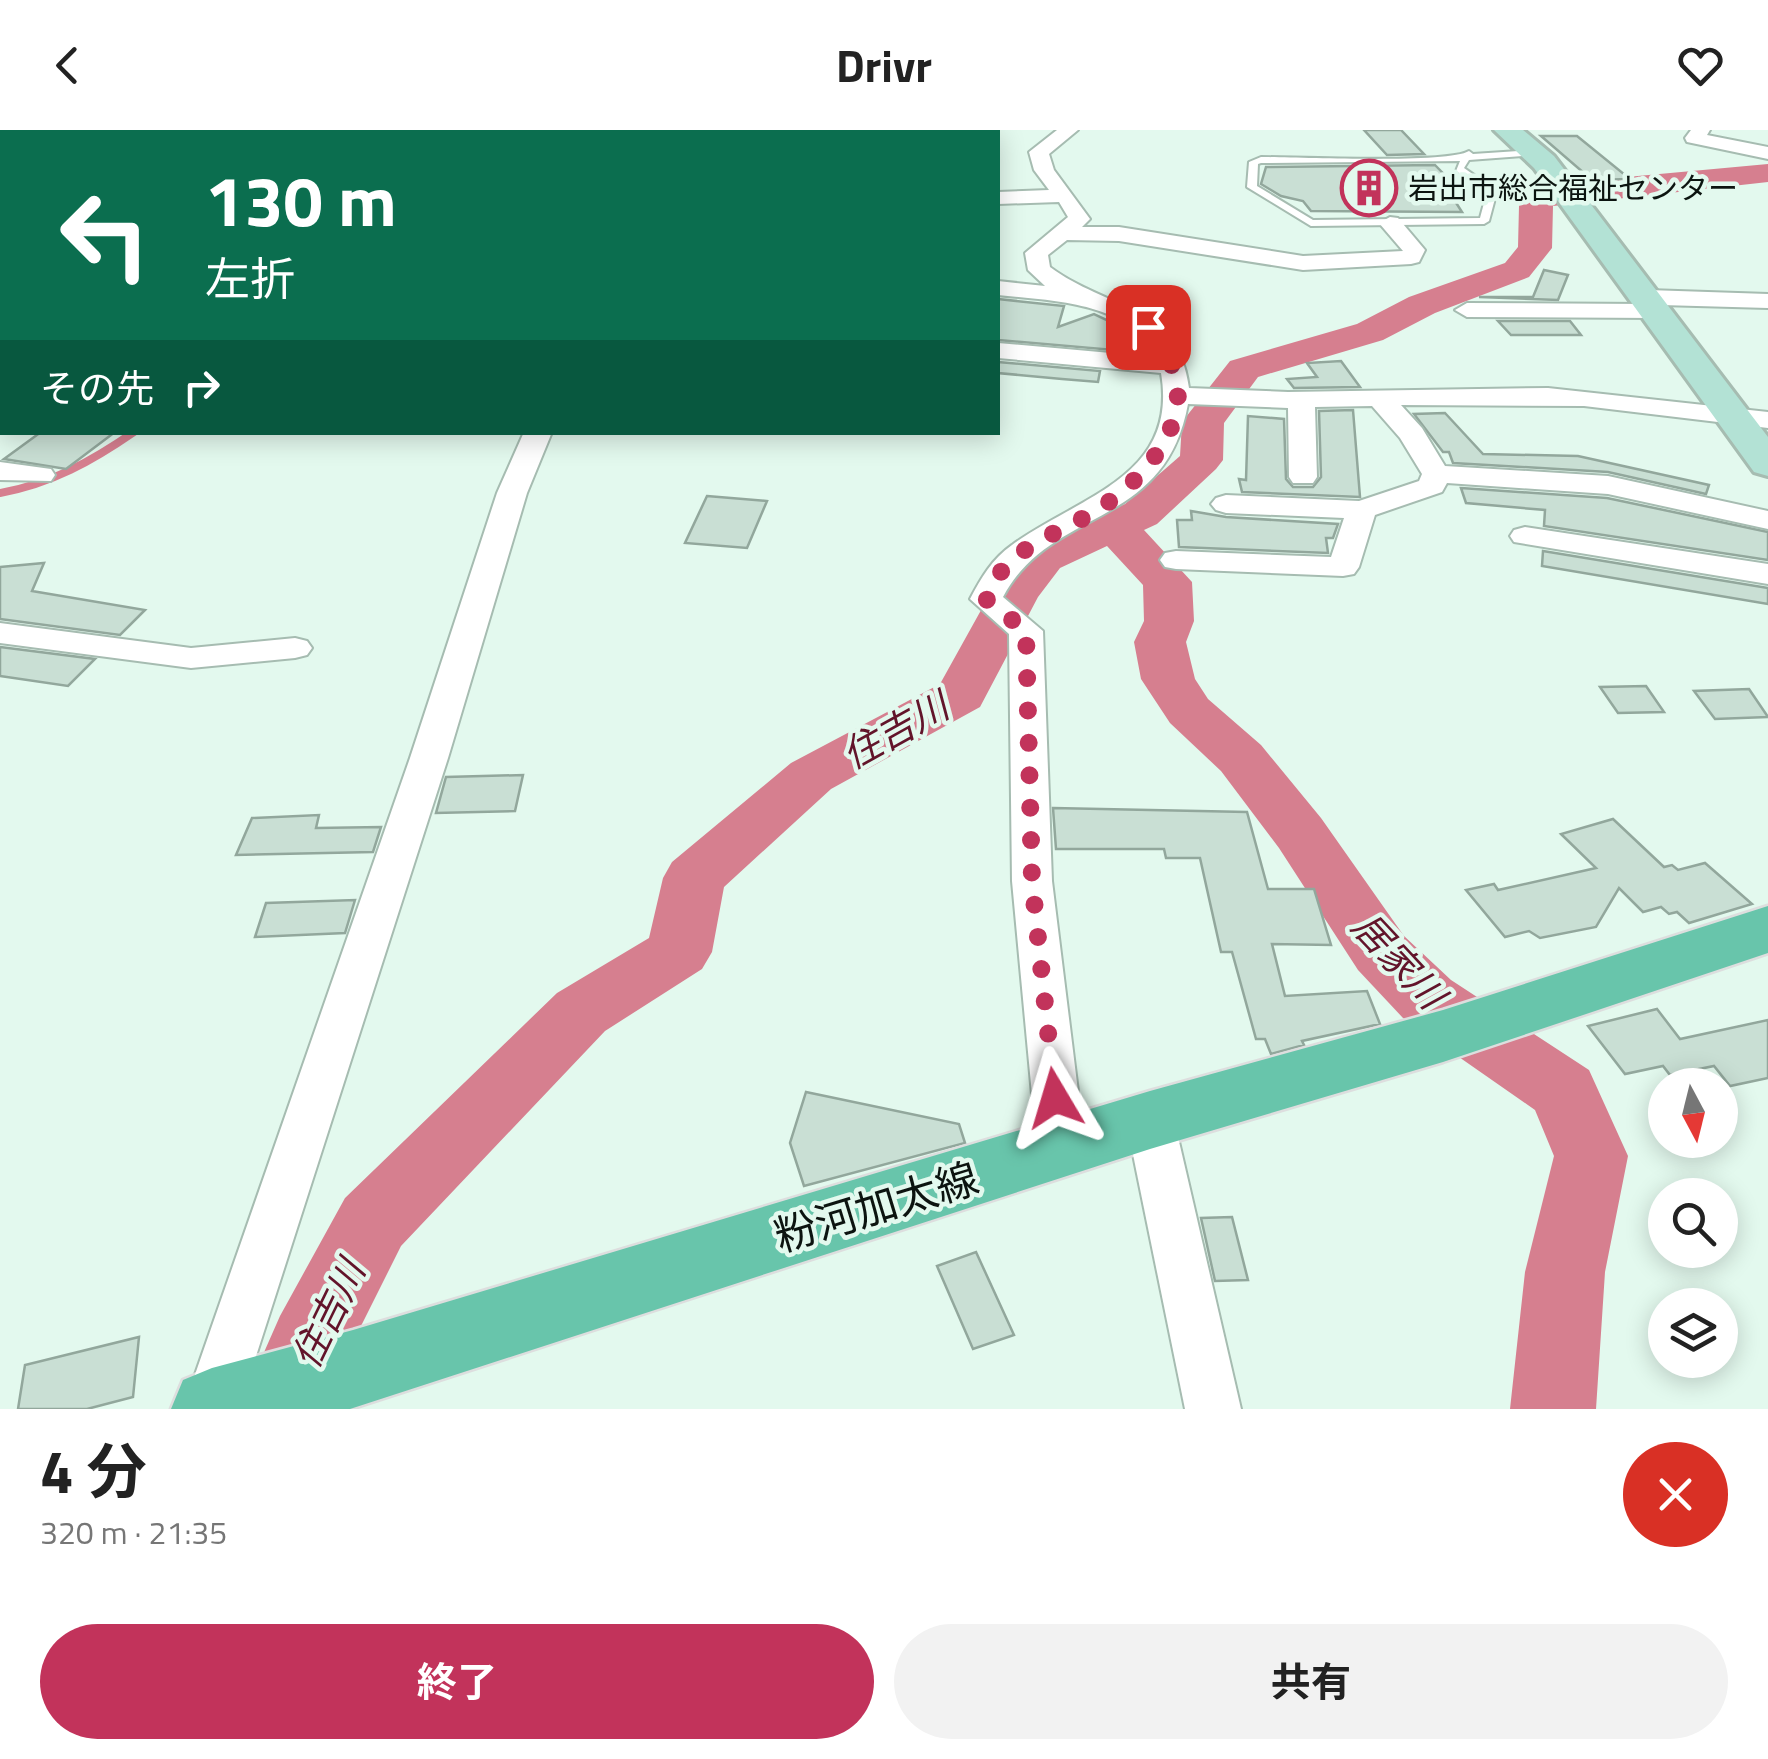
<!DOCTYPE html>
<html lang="ja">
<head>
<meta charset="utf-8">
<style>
  :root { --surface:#fff; --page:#f2f2f2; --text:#222; --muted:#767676; --accent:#c2335b }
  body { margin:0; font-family:"Titillium Web","Noto Sans JP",sans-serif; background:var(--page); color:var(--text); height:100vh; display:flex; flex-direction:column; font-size:38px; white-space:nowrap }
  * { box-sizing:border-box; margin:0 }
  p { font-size:32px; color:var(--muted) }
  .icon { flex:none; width:55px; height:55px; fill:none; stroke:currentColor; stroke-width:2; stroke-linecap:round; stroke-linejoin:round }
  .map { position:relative; height:1279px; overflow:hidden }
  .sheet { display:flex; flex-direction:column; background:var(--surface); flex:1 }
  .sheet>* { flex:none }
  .top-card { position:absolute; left:0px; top:0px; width:1000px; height:305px; box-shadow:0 5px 25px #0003; background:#0b6e4f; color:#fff; overflow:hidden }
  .needle { width:65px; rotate:173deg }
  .controls { position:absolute; left:1648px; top:938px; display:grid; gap:20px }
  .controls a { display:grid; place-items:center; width:90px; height:90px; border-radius:50%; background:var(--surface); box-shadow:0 5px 25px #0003; font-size:50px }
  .pin { position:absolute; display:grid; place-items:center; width:85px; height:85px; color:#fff; margin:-42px; border-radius:20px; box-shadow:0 5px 15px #0006 }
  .me { position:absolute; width:110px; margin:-55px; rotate:353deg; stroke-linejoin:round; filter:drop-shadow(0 0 8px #0008) }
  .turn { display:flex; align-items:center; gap:35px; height:210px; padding:0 40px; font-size:45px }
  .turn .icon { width:130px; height:130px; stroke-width:2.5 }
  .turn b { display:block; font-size:70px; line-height:85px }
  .then { display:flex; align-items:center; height:95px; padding:0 40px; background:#0003; gap:20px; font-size:38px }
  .round { display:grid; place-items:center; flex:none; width:105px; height:105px; border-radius:52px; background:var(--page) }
  .headline { display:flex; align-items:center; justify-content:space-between; height:170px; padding:0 40px }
  h1 { font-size:60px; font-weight:700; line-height:75px }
  .cta { display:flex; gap:20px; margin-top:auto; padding:20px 40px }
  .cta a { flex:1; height:115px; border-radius:60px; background:var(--accent); color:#fff; font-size:40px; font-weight:700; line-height:115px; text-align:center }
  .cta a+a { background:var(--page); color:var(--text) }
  header { display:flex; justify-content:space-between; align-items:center; height:130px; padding:0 40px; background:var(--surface); font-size:45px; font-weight:700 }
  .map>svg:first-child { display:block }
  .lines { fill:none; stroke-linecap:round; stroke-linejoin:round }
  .stream-far1 { stroke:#d67f8f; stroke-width:6 }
  .stream { stroke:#d67f8f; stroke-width:8 }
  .river { fill:#d67f8f; fill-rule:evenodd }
  .building { fill:#c9dfd4; stroke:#92a79c; stroke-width:2.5 }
  .lane-casing { stroke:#a6bcb1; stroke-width:4 }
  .street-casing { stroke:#a6bcb1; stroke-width:4 }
  .secondary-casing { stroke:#a6bcb1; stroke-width:6 }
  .primary-casing { stroke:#dddede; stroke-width:5 }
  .lane { fill:#fff; fill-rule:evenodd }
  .street { fill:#fff; fill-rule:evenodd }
  .secondary { fill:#b3e2d5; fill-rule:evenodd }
  .primary { fill:#68c5ab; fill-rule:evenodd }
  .route { stroke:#c2335b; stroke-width:18; stroke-dasharray:0 32.4 }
  .labels { text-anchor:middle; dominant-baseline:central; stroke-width:9; stroke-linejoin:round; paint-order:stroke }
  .far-poi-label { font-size:30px; fill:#0c1410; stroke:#e3f9ee; text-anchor:start }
  .water-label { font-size:38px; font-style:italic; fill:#62142a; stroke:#e3f9ee }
  .near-street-label { font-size:42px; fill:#0c1410; stroke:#e3f9ee }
</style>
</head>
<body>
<header><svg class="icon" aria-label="back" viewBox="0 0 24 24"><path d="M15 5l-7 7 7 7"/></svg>Drivr<svg class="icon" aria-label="heart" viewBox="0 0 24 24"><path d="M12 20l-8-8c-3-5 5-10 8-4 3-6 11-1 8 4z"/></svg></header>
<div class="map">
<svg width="1768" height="1279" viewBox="0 0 1768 1279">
  <rect width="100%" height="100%" fill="#e3f9ee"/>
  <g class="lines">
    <!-- stream-far1 -->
    <polyline class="stream-far1" points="376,2 383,0"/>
    <!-- stream -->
    <path class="stream" d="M0,363C51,354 92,331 134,302"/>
    <!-- river -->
    <polygon class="river" points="1768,34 1768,52 1553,76 1552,118 1529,147 1435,183 1383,210 1258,247 1224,293 1223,330 1216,339 1157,394 1144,400 1192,452 1194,491 1186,512 1195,549 1208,569 1261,615 1321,688 1404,806 1451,850 1589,940 1628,1026 1605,1142 1596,1279 1510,1279 1525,1142 1554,1026 1535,980 1403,888 1358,840 1279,718 1221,641 1170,593 1141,549 1134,512 1144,491 1143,455 1107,416 1060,438 1038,467 980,577 831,659 724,757 712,822 702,839 605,901 401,1116 344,1230 325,1279 239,1279 280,1186 345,1068 557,863 649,808 663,748 672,732 791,633 940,554 990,464 1026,418 1125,374 1180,326 1182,292 1230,231 1357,194 1409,167 1505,133 1518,117 1519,76 1532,61 1616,48"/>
  </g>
  <!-- building -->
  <g class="building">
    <polygon points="1364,0 1401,0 1424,24 1387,25"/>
    <polygon points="1541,6 1577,6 1630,49 1592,50"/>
    <polygon points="1435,35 1466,67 1453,68 1462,82 1311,81 1303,71 1281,66 1261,54 1266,37"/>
    <polygon points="1544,140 1568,145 1558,170 1479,167 1533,167"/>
    <polygon points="998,169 1064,176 1058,197 1094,184 1128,200 1148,223 998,210"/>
    <polygon points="1498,191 1570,191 1581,205 1511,205"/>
    <polygon points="1341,231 1360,257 1294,258 1287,249 1317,247 1307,233"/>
    <polygon points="998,232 1100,241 1098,252 1062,249 998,243"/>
    <polygon points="1353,280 1360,367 1242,362 1239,349 1246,350 1248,286 1284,289 1286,349 1293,357 1313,357 1321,347 1319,281"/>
    <polygon points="1445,283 1483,324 1578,326 1709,355 1706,364 1608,342 1453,333 1449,322 1443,322 1414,284"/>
    <polygon points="41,302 115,302 66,339 4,329"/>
    <polygon points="1461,358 1607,368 1768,402 1768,430 1544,396 1545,380 1466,373"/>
    <polygon points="707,366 767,371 747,418 685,413"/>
    <polygon points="1191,381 1226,387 1338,394 1333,408 1326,408 1328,423 1179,417 1177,390 1192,390"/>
    <polygon points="1543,421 1768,458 1768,474 1542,436"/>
    <polygon points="44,433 32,461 145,480 120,505 0,489 0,437"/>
    <polygon points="0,517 95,529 68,556 0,546"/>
    <polygon points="1646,556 1664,582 1618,583 1600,557"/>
    <polygon points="1749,559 1768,587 1715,589 1694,561"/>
    <polygon points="523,645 515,681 436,683 446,647"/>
    <polygon points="1053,678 1247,682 1268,759 1314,759 1331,815 1272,814 1285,866 1367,861 1380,894 1302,911 1304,915 1271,924 1265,909 1256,909 1232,822 1221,822 1200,728 1166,728 1164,719 1056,719"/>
    <polygon points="319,685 316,698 381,697 373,722 236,725 252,688"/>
    <polygon points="1613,689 1664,737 1672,735 1678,740 1705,733 1752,774 1689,793 1677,782 1669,784 1661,777 1643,782 1619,758 1596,797 1540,808 1529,801 1505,807 1466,760 1494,754 1498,760 1596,738 1561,704"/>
    <polygon points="355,770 345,803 255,807 266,773"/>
    <polygon points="1657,879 1680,909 1768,890 1768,948 1730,956 1714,936 1670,945 1663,936 1625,944 1588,896"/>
    <polygon points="806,962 959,994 965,1013 804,1056 790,1013"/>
    <polygon points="1232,1087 1248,1150 1215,1151 1201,1088"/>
    <polygon points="976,1122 1014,1205 973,1219 937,1136"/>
    <polygon points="139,1207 133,1267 87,1279 18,1279 25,1235"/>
  </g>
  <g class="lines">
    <!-- lane casing -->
    <g class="lane-casing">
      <path id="lane" d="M1535,20L1538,25L1469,30L1464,38L1497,61L1489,91L1484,94L1311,96L1247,57L1249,32L1261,27C1296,27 1448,34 1469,21L1473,24ZM1460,31L1456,41L1487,62L1480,88L1313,90L1257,56L1258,34L1261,33Z"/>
    </g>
    <!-- street casing -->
    <g class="street-casing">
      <g id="street">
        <path d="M1057,0H1078L1049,24L1054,40L1090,89L1082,97H1119L1303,126L1403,121L1379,93L1390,87L1398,88L1425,120L1419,132L1411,134L1303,140L1119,111L1067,110L1048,125L1050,137C1106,179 1179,175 1189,258L1288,262L1548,258L1768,282V298L1584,276L1401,275L1422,298L1445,336L1608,346L1768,381V399L1608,364L1447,353L1442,362L1375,385L1359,437L1354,444L1343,446L1176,439L1165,437L1160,430L1165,423L1176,421L1331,427L1344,388L1226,383L1216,380L1211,374L1216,368L1226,365L1359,371L1419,351L1422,344L1400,308L1372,276L1315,277L1317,347L1313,353H1293L1289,347L1288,278L1188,274C1165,400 1051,376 1003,467L1043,501L1052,751L1085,1018L1078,1033L1061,1039L1044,1033L1037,1018L1012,751L1009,504L970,469C981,448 992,429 1012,415C1077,367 1179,348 1161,243L998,228V213L1155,227C1130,171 1050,171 998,165V151L1045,156L1028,140L1025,123L1068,87L1059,72L998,74V62L1049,60L1034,40L1029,22Z"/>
        <polygon points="1691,0 1710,0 1707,5 1768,17 1768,29 1687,12 1685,8"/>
        <rect x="0" y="34" width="2" height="12"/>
        <polygon points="1648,160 1768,164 1768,178 1661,175 1670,181 1658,188 1467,187 1455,180 1467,173 1647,174 1636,167"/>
        <rect x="0" y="270" width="2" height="16"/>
        <polygon points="524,302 552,302 527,363 448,628 239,1279 183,1279 410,628 497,363"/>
        <polygon points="0,332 51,339 55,345 51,351 0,350"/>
        <polygon points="1525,397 1768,434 1768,454 1514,412 1510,406 1514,400"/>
        <polygon points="0,493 191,518 295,508 307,511 312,518 307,525 295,528 191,538 0,513"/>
        <polygon points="1150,970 1167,976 1174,990 1241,1279 1185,1279 1126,990 1133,976"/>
      </g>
    </g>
    <!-- secondary casing -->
    <g class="secondary-casing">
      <polygon id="secondary" points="1494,0 1523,0 1554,26 1768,307 1768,346 1754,342 1534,38"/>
    </g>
    <!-- primary casing -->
    <g class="primary-casing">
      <polygon id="primary" points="1768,776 1768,823 1443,932 1150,1019 350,1279 171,1279 183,1250 212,1238 353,1200 1150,961 1443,880"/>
    </g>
    <!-- lane -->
    <use href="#lane" class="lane"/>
    <!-- street -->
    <use href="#street" class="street"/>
    <!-- secondary -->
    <use href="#secondary" class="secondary"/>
    <!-- primary -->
    <use href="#primary" class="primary"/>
  </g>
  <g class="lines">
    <!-- route -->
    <path class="route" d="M1055,968L1032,751L1026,501L986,469C1003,421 1048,408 1089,385C1136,358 1197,295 1172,236C1166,222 1156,209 1148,197"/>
  </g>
  <!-- icons -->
  <defs>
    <g id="building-ring" transform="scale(2.875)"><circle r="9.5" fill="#e3f9ee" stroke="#c2335b" stroke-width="1.5"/><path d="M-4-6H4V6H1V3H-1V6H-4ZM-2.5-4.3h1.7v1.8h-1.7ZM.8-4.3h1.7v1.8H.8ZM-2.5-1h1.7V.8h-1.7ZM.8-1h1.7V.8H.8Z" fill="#c2335b"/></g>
  </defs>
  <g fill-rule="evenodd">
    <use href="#building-ring" x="1369" y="58"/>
  </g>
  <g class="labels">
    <!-- far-poi labels -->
    <g class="far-poi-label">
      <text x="1408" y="58">岩出市総合福祉センター</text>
    </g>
    <!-- water labels -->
    <g class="water-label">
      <text transform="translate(895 600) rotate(-29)">住吉川</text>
      <text transform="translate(1399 830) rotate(47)">居家川</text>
      <text transform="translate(328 1184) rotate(-64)">住吉川</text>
    </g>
    <!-- near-street labels -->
    <g class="near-street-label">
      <text transform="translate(876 1076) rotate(-17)">粉河加太線</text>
    </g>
  </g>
</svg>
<div class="controls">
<a><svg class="needle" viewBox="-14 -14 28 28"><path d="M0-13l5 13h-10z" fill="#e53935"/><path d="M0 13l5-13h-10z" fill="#767676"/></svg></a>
<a><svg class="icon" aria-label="search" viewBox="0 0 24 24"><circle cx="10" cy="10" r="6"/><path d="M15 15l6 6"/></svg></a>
<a><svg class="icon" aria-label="layers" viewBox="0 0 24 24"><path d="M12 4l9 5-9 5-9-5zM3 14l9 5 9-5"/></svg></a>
</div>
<div class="pin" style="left:1148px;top:197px;background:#d93025"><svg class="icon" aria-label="arrive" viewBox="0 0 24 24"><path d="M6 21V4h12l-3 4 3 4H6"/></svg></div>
<svg class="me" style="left:1055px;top:968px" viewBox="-20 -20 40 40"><path d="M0-17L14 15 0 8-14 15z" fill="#c2335b" stroke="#fff" stroke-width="4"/></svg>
<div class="top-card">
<div class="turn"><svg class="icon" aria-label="left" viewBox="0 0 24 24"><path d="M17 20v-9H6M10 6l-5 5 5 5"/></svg><div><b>130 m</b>左折</div></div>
<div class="then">その先<svg class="icon" aria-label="right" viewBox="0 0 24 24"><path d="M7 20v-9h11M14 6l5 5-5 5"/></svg></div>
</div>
</div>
<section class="sheet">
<div class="headline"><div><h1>4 分</h1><p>320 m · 21:35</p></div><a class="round" style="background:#d93025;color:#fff"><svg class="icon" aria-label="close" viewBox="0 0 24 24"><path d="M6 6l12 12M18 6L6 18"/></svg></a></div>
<div class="cta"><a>終了</a><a>共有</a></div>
</section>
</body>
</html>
